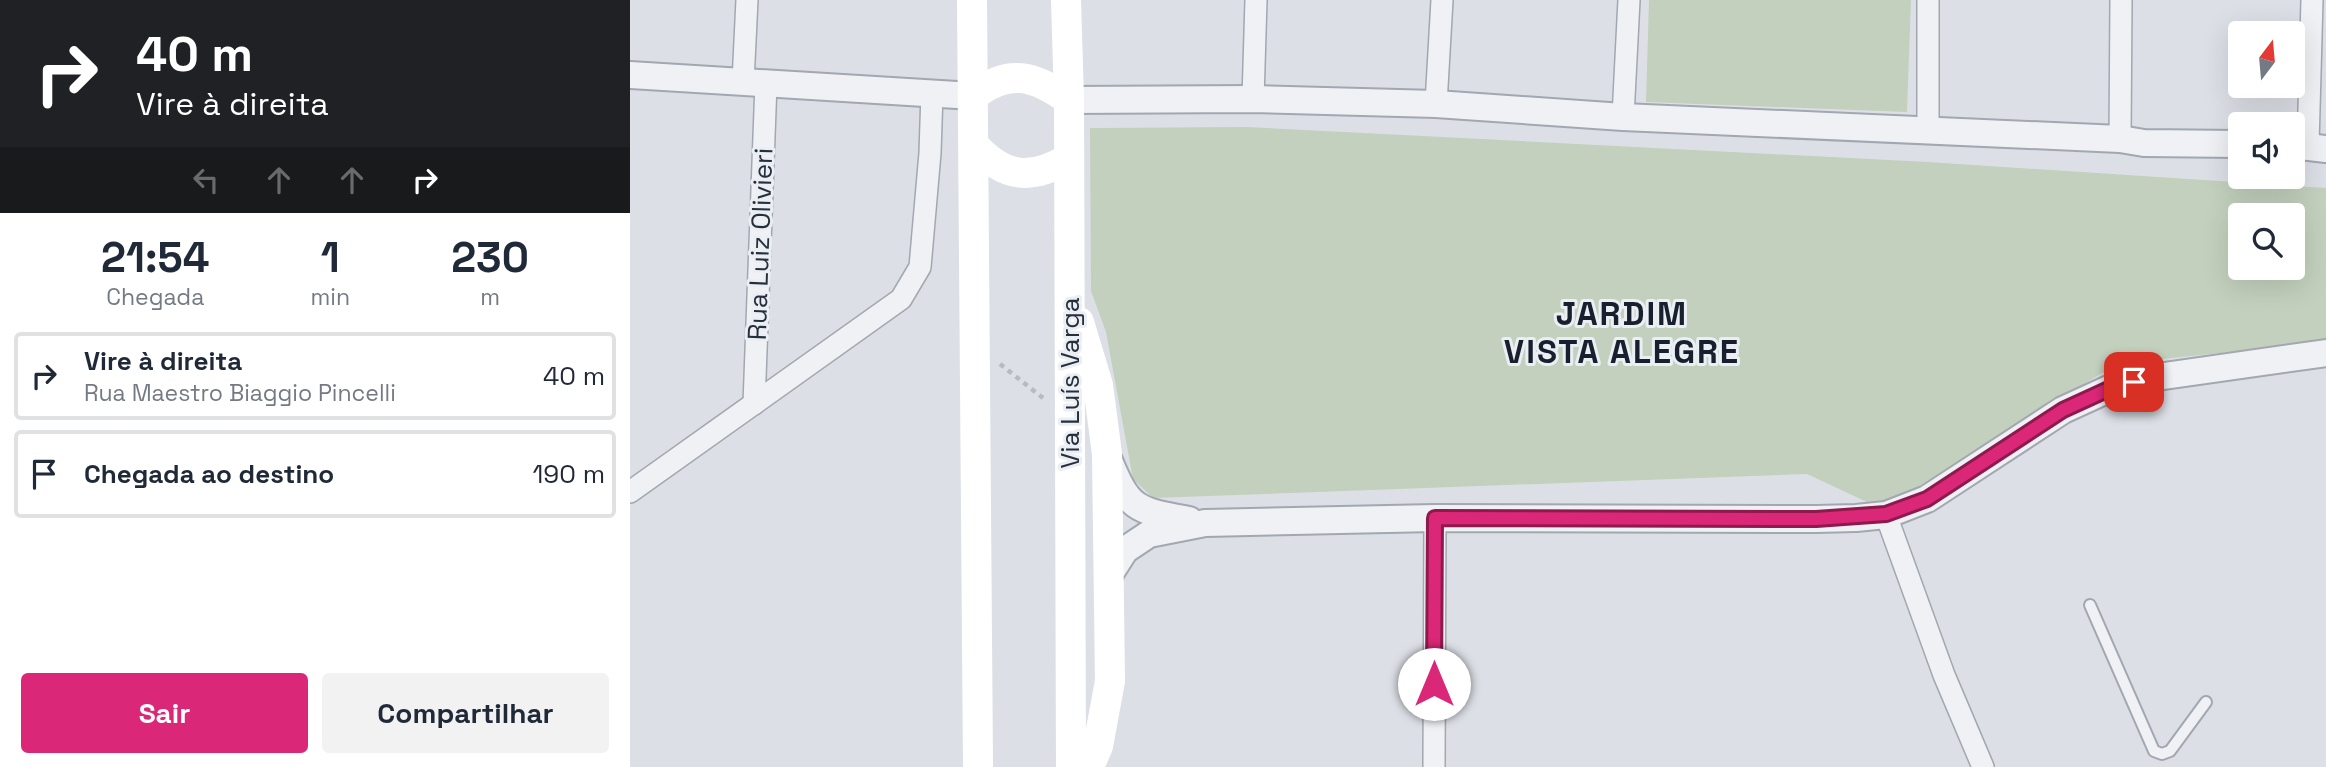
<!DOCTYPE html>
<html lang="pt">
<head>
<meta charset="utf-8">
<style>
  :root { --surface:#fff; --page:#f2f2f3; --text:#1f2937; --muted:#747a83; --line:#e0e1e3; --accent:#db2777 }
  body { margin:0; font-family:"Space Grotesk",sans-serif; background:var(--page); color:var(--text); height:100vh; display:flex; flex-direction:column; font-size:26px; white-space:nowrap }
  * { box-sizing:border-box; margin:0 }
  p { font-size:23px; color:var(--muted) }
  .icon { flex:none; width:38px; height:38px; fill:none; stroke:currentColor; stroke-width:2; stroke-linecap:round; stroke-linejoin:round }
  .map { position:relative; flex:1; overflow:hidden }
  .side { display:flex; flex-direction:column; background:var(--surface); width:630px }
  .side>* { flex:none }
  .banner { background:#202124; color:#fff; overflow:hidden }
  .needle { width:46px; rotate:16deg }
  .buttons { position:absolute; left:1598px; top:21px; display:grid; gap:14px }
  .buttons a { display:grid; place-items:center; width:77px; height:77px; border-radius:7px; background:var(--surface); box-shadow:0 7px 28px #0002; font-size:35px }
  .pin { position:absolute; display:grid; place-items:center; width:60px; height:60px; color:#fff; margin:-30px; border-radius:14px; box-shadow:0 4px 10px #0006 }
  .me { position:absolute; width:77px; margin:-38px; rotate:0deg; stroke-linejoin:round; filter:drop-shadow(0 0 5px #0008) }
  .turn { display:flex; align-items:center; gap:24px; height:147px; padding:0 21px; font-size:32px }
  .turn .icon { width:91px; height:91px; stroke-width:2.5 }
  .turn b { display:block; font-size:49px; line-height:60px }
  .lanes { display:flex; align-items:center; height:66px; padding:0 21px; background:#0003; justify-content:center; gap:35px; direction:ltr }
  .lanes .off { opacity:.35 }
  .eta { display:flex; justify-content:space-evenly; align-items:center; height:119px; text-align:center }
  .eta b { font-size:42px; font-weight:700; line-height:49px }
  .cta { display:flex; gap:14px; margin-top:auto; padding:14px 21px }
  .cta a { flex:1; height:80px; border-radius:7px; background:var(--accent); color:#fff; font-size:28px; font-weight:700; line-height:80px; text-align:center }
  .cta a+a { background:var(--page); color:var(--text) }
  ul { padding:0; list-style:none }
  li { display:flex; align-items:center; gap:21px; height:88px; margin:0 14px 10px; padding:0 7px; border:4px solid var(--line); border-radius:7px }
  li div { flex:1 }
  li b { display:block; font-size:26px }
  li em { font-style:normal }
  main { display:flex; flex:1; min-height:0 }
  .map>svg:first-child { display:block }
  .green { fill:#c2d0bd; fill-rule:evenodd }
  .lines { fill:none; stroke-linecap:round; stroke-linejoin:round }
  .service-casing { stroke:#a2a7b0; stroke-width:14 }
  .minor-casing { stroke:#a2a7b0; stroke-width:24 }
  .tertiary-casing { stroke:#a2a7b0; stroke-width:30 }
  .path { stroke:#b7bbc1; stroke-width:4.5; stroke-dasharray:5 5; stroke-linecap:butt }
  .service { stroke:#eff1f5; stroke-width:10 }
  .minor { stroke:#eff1f5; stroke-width:21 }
  .tertiary { stroke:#eff1f5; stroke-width:26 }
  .secondary { stroke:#fff; stroke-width:30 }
  .route-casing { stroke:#8e194d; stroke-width:18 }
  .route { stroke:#db2777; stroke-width:12 }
  .labels { text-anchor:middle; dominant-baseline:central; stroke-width:6; stroke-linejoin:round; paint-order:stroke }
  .street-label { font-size:26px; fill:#262f3c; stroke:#ebeff4 }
  .district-label { font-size:33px; font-weight:bold; letter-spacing:2px; fill:#18202d; stroke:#ebeff4 }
</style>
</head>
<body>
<main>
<section class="side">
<div class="banner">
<div class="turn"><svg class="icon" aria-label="right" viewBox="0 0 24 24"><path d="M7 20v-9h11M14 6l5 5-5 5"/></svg><div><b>40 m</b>Vire à direita</div></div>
<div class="lanes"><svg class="icon off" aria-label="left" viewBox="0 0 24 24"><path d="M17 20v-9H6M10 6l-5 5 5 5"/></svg><svg class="icon off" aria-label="ahead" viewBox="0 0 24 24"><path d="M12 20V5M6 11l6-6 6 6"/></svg><svg class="icon off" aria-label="ahead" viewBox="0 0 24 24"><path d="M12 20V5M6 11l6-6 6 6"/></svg><svg class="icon" aria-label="right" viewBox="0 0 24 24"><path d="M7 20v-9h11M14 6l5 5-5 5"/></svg></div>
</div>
<div class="eta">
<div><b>21:54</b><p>Chegada</p></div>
<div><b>1</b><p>min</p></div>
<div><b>230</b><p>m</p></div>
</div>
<ul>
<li><svg class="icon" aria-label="right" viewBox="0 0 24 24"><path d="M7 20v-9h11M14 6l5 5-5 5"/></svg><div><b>Vire à direita</b><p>Rua Maestro Biaggio Pincelli</p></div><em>40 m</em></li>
<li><svg class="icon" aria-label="arrive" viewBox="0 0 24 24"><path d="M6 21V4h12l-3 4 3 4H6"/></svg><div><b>Chegada ao destino</b></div><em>190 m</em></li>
</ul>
<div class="cta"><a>Sair</a><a>Compartilhar</a></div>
</section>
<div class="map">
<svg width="1696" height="767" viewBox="0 0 1696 767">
  <rect width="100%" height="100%" fill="#dce0e6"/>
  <!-- green -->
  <g class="green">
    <polygon points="1019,0 1281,0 1277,112 1016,102"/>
    <path d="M617,127L1298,162L1696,188V342L1523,360L1472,373L1252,509L1177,474L523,498L503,479L476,332L461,291L460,128ZM1610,215H1662V268H1610Z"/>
  </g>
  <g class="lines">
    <!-- service casing -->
    <g class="service-casing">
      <polyline id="service" points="1460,605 1524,751 1532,754 1540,751 1576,702"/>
    </g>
    <!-- minor casing -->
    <g class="minor-casing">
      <g id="minor">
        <polyline points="1298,0 1298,131"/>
        <polyline points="113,82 117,0"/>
        <polyline points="623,99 626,0"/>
        <polyline points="806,104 812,0"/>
        <polyline points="993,117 999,0"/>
        <polyline points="1490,139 1491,0"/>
        <polyline points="1678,145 1682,0"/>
        <polyline points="124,404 136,83"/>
        <polyline points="0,492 271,299 290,267 300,153 302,93"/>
        <polyline points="1256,515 1314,675 1353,767"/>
        <polyline points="804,767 805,518"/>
      </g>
    </g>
    <!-- tertiary casing -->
    <g class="tertiary-casing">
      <g id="tertiary">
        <polyline points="0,75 343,96"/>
        <polyline points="439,100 623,99 806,104 993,117 1490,139 1514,143 1610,144"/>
        <polyline points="1662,145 1696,149"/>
        <path d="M478,458C499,510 505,510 559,520"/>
        <polyline points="479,575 495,550 519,534 575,523 805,518 1186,519 1226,518 1256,515 1297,499 1433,410 1481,388 1527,377 1696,353"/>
      </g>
    </g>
    <!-- path -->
    <polyline class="path" points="370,364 413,398"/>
    <!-- service -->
    <use href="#service" class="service"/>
    <!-- minor -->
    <use href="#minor" class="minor"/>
    <!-- tertiary -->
    <use href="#tertiary" class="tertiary"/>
    <!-- secondary -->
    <g class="secondary">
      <polyline points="342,0 348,767"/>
      <polyline points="436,0 439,100 441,767"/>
      <path d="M343,96C378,68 404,75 439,100"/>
      <path d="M344,145C374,178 401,181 439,158"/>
      <polyline points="449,322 468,385 477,454 480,681 468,746 459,767"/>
    </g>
  </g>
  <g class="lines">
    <!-- route casing -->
    <g class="route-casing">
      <polyline id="route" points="804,684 805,518 1186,519 1256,514 1297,499 1433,410 1481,388 1504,382"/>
    </g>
    <!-- route -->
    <use href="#route" class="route"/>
  </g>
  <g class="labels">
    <!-- street labels -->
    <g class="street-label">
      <text transform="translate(130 244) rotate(-88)">Rua Luiz Olivieri</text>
      <text transform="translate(440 383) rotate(-90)">Via Luís Varga</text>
    </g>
    <!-- district labels -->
    <g class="district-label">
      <text x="992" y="314">JARDIM<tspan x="992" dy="38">VISTA ALEGRE</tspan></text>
    </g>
  </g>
</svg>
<div class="buttons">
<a><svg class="needle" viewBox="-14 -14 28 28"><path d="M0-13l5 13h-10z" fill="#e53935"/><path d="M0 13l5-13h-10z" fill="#747a83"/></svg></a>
<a><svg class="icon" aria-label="sound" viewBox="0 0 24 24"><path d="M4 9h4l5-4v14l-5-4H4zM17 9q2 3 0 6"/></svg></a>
<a><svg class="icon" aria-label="search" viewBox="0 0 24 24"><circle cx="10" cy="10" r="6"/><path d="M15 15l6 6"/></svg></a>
</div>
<div class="pin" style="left:1504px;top:382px;background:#d93025"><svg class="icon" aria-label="arrive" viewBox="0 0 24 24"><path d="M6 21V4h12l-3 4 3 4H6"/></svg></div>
<svg class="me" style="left:804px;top:684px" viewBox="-20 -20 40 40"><circle r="19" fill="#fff"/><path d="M0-13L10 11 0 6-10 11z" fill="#db2777"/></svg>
</div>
</main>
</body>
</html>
